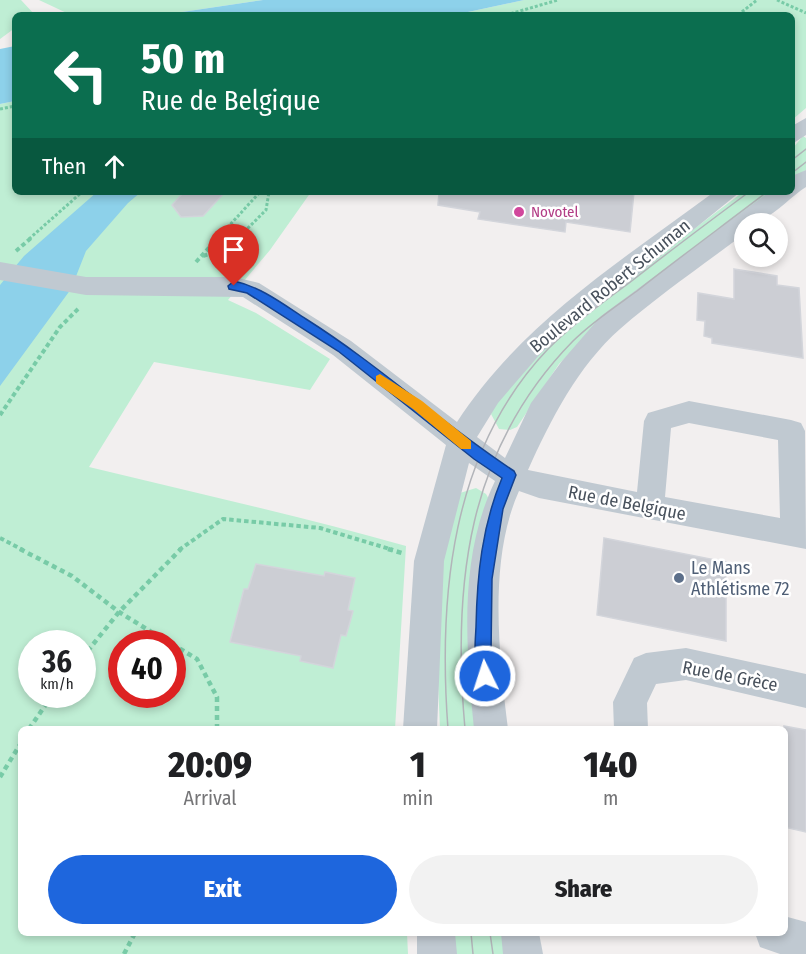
<!DOCTYPE html>
<html lang="en">
<head>
<meta charset="utf-8">
<style>
  :root { --surface:#fff; --page:#f2f2f2; --text:#202124; --muted:#757577; --accent:#1e66dd }
  body { margin:0; font-family:"Fira Sans Condensed",sans-serif; background:var(--page); color:var(--text); height:100vh; display:flex; flex-direction:column; font-size:22px; white-space:nowrap }
  * { box-sizing:border-box; margin:0 }
  p { font-size:20px; color:var(--muted) }
  .icon { flex:none; width:33px; height:33px; fill:none; stroke:currentColor; stroke-width:2; stroke-linecap:round; stroke-linejoin:round }
  .map { position:relative; flex:1; overflow:hidden }
  .drawer { position:absolute; left:18px; top:726px; width:770px; height:210px; display:flex; flex-direction:column; background:var(--surface); border-radius:9px; box-shadow:0 3px 9px #0003 }
  .drawer>* { flex:none }
  .top-card { position:absolute; left:12px; top:12px; width:783px; height:183px; border-radius:9px; box-shadow:0 3px 9px #0003; background:#0b6e4f; color:#fff; overflow:hidden }
  .tools { position:absolute; left:734px; top:213px; display:grid; gap:12px }
  .tools a { display:grid; place-items:center; width:54px; height:54px; border-radius:50%; background:var(--surface); box-shadow:0 3px 9px #0003; font-size:30px }
  .speed { position:absolute; left:18px; top:630px; display:flex; gap:12px; font-size:30px; font-weight:700; text-align:center }
  .speed>* { display:grid; place-content:center; width:78px; height:78px; border-radius:50%; background:var(--surface); box-shadow:0 3px 9px #0003; line-height:1 }
  .speed small { font-size:15px; font-weight:400 }
  .speed .limit { border:9px solid #d22; background:#fff; color:#111 }
  .pin { position:absolute; display:grid; place-items:center; width:51px; height:51px; color:#fff; margin:-62px -26px; border-radius:50% 50% 50% 0; rotate:-45deg; box-shadow:0 0 6px #0007 }
  .pin .icon { rotate:45deg }
  .me { position:absolute; width:66px; margin:-33px; rotate:356deg; stroke-linejoin:round; filter:drop-shadow(0 0 4px #0008) }
  .turn { display:flex; align-items:center; gap:21px; height:126px; padding:0 30px; font-size:27px }
  .turn .icon { width:78px; height:78px; stroke-width:2.5 }
  .turn b { display:block; font-size:42px; line-height:51px }
  .then { display:flex; align-items:center; height:57px; padding:0 30px; background:#0003; gap:12px; font-size:22px }
  .eta { display:flex; justify-content:space-evenly; align-items:center; height:102px; text-align:center }
  .eta b { font-size:36px; font-weight:800; line-height:42px }
  .button { display:flex; gap:12px; margin-top:auto; padding:12px 30px }
  .button a { flex:1; height:69px; border-radius:36px; background:var(--accent); color:#fff; font-size:24px; font-weight:800; line-height:69px; text-align:center }
  .button a+a { background:var(--page); color:var(--text) }
  .map>svg:first-child { display:block }
  .green { fill:#bfeed4; fill-rule:evenodd }
  .water { fill:#8dd1ea }
  .building { fill:#ccced4; stroke:#d3d5db; stroke-width:1.5 }
  .lines { fill:none; stroke-linecap:round; stroke-linejoin:round }
  .path-far2 { stroke:#78cba7; stroke-width:3; stroke-dasharray:3 2; stroke-linecap:butt }
  .path-far1 { stroke:#78cba7; stroke-width:4; stroke-dasharray:4.5 3; stroke-linecap:butt }
  .path { stroke:#78cba7; stroke-width:4.5; stroke-dasharray:5 4; stroke-linecap:butt }
  .minor { fill:#c0c9d1; fill-rule:evenodd }
  .tram { stroke:#b2b4b9; stroke-width:1.5 }
  .route { fill:#1e66dd; stroke:#144290; stroke-width:1.5 }
  .slow { fill:#f59e0b }
  .hotel-dot { fill:#d1479c; stroke:#fff; stroke-width:2 }
  .service-dot { fill:#5c6f8a; stroke:#fff; stroke-width:2 }
  .labels { text-anchor:middle; dominant-baseline:central; stroke-width:5; stroke-linejoin:round; paint-order:stroke }
  .far-hotel-label { font-size:15px; fill:#b23c85; stroke:#fff; text-anchor:start }
  .street-label { font-size:18px; fill:#48515c; stroke:#fff }
  .service-label { font-size:18px; fill:#4e5e75; stroke:#fff; text-anchor:start }
</style>
</head>
<body>
<div class="map">
<svg width="806" height="954" viewBox="0 0 806 954">
  <rect width="100%" height="100%" fill="#f2efef"/>
  <!-- green -->
  <g class="green">
    <polygon points="0,0 21,0 34,14 15,15 15,28 0,39"/>
    <polygon points="39,0 263,0 162,15 71,15"/>
    <polygon points="524,0 806,0 806,108 792,120 792,15 454,15"/>
    <path d="M15,101V192H311L270,250L228,300L256,313L330,359L310,390L154,362L89,467C195,493 301,516 406,546L395,729H21V933H407L408,954H0V104ZM32,644H82V694H32ZM122,644H172V694H122Z"/>
    <polygon points="803,136 806,138 806,170 792,178 792,149"/>
    <polygon points="743,192 773,192 584,339 559,364 517,427 510,430 499,429 491,414 500,396 557,332"/>
    <polygon points="476,488 486,494 490,501 483,729 440,729 436,632 442,557 460,493"/>
    <polygon points="451,933 512,933 515,954 453,954"/>
  </g>
  <!-- water -->
  <g class="water">
    <polygon points="263,0 524,0 454,15 162,15"/>
    <polygon points="15,46 15,101 0,104 0,49"/>
    <polygon points="97,192 141,192 128,203 86,251 71,289 0,386 0,285 24,256"/>
  </g>
  <!-- building -->
  <g class="building">
    <polygon points="184,192 225,192 203,216 181,217 172,205"/>
    <polygon points="439,192 634,192 630,232 566,222 565,232 478,219 480,212 438,205"/>
    <polygon points="734,269 777,276 777,285 799,288 803,358 712,343 712,338 704,336 705,321 697,320 698,293 734,299"/>
    <polygon points="604,538 726,562 726,641 597,615"/>
    <polygon points="256,564 324,576 325,572 355,578 348,610 353,611 350,622 346,636 341,635 333,668 300,661 301,656 230,642 244,589 248,589"/>
    <polygon points="784,726 806,730 806,832 784,827"/>
  </g>
  <g class="lines">
    <!-- path-far2 -->
    <g class="path-far2">
      <polyline points="777,0 806,13"/>
      <polyline points="506,15 558,0"/>
      <polyline points="738,15 757,0"/>
      <polyline points="0,109 15,106"/>
      <polyline points="29,239 82,192"/>
      <polyline points="217,239 260,192"/>
      <polyline points="237,239 266,210 269,192"/>
    </g>
    <!-- path-far1 -->
    <g class="path-far1">
      <polyline points="16,251 31,238"/>
      <polyline points="203,256 228,248 238,238"/>
      <polyline points="196,262 218,238"/>
      <polyline points="0,415 60,327 79,308"/>
      <polyline points="0,538 23,550"/>
      <polyline points="179,550 223,519 320,528 393,550"/>
    </g>
    <!-- path -->
    <g class="path">
      <polyline points="20,549 72,576 119,612 171,644"/>
      <polyline points="388,549 402,553"/>
      <polyline points="172,644 197,659 217,697 217,729"/>
      <polyline points="82,658 119,612 181,549"/>
      <polyline points="29,729 53,694"/>
      <polyline points="0,777 21,743"/>
      <polyline points="124,954 135,933"/>
    </g>
    <!-- minor -->
    <g class="minor">
      <polygon points="806,118 806,135 792,144 792,126"/>
      <path d="M806,170V187C787,199 768,224 744,224V234C703,265 659,295 620,329C578,366 551,419 528,470L637,492L644,421L648,413L689,401L791,420L801,423L805,431L806,549L539,498L519,491C488,560 499,656 508,729H474C466,646 458,558 495,481L469,463L444,561L437,729H403L414,561L446,445L333,355L243,297L86,295L0,280V262L86,277H234L259,283L351,341L457,422C521,323 621,261 714,192H740L541,353L498,403L477,437L505,458L531,403L562,361L601,316L769,192H792V176ZM689,423L778,440L780,518L665,497L671,428Z"/>
      <polygon points="686,648 806,674 806,708 686,680 656,684 647,703 648,729 614,729 613,702 634,658 646,653"/>
      <polygon points="784,916 806,922 806,954 780,954 760,947 755,933 784,933"/>
      <polygon points="417,933 455,933 457,954 417,954"/>
      <polygon points="501,933 539,933 543,954 503,954"/>
    </g>
    <!-- tram -->
    <g class="tram">
      <polyline points="792,160 806,149"/>
      <polyline points="792,173 806,162"/>
      <path d="M448,729C438,596 451,451 548,349C574,323 603,302 633,280C671,250 710,221 749,192"/>
      <path d="M465,729C452,585 467,449 573,341C592,322 615,307 637,291C680,257 724,225 767,192"/>
      <polyline points="471,933 473,954"/>
      <polyline points="490,933 493,954"/>
    </g>
  </g>
  <!-- route -->
  <path class="route" d="M234,281C261,287 283,304 306,319C379,365 442,424 514,471L516,475L503,509L492,579L491,654L493,676L491,682L485,684L480,682C473,665 475,645 476,627C477,575 482,526 502,478L474,459L338,351L247,293L229,289L228,286Z"/>
  <!-- slow -->
  <polygon class="slow" points="380,374 422,401 471,441 471,449 461,449 413,409 376,383 376,376"/>
  <!-- markers -->
  <circle class="hotel-dot" cx="519" cy="212" r="6"/>
  <circle class="service-dot" cx="679" cy="578" r="6"/>
  <g class="labels">
    <!-- far-hotel labels -->
    <g class="far-hotel-label">
      <text x="531" y="212">Novotel</text>
    </g>
    <!-- street labels -->
    <g class="street-label">
      <text transform="translate(610 286) rotate(-39)">Boulevard Robert Schuman</text>
      <text transform="translate(627 503) rotate(11)">Rue de Belgique</text>
      <text transform="translate(730 676) rotate(11)">Rue de Grèce</text>
    </g>
    <!-- service labels -->
    <g class="service-label">
      <text x="691" y="568">Le Mans<tspan x="691" dy="21">Athlétisme 72</tspan></text>
    </g>
  </g>
</svg>
<div class="tools">
<a><svg class="icon" aria-label="search" viewBox="0 0 24 24"><circle cx="10" cy="10" r="6"/><path d="M15 15l6 6"/></svg></a>
</div>
<div class="speed"><div>36<small>km/h</small></div><div class="limit">40</div></div>
<div class="pin" style="left:234px;top:286px;background:#d93025"><svg class="icon" aria-label="arrive" viewBox="0 0 24 24"><path d="M6 21V4h12l-3 4 3 4H6"/></svg></div>
<svg class="me" style="left:485px;top:676px" viewBox="-20 -20 40 40"><circle r="17" fill="#1e66dd" stroke="#fff" stroke-width="3"/><path d="M0-11L8 9 0 5-8 9z" fill="#fff"/></svg>
<div class="top-card">
<div class="turn"><svg class="icon" aria-label="left" viewBox="0 0 24 24"><path d="M17 20v-9H6M10 6l-5 5 5 5"/></svg><div><b>50 m</b>Rue de Belgique</div></div>
<div class="then">Then<svg class="icon" aria-label="ahead" viewBox="0 0 24 24"><path d="M12 20V5M6 11l6-6 6 6"/></svg></div>
</div>
<section class="drawer">
<div class="eta">
<div><b>20:09</b><p>Arrival</p></div>
<div><b>1</b><p>min</p></div>
<div><b>140</b><p>m</p></div>
</div>
<div class="button"><a>Exit</a><a>Share</a></div>
</section>
</div>
</body>
</html>
